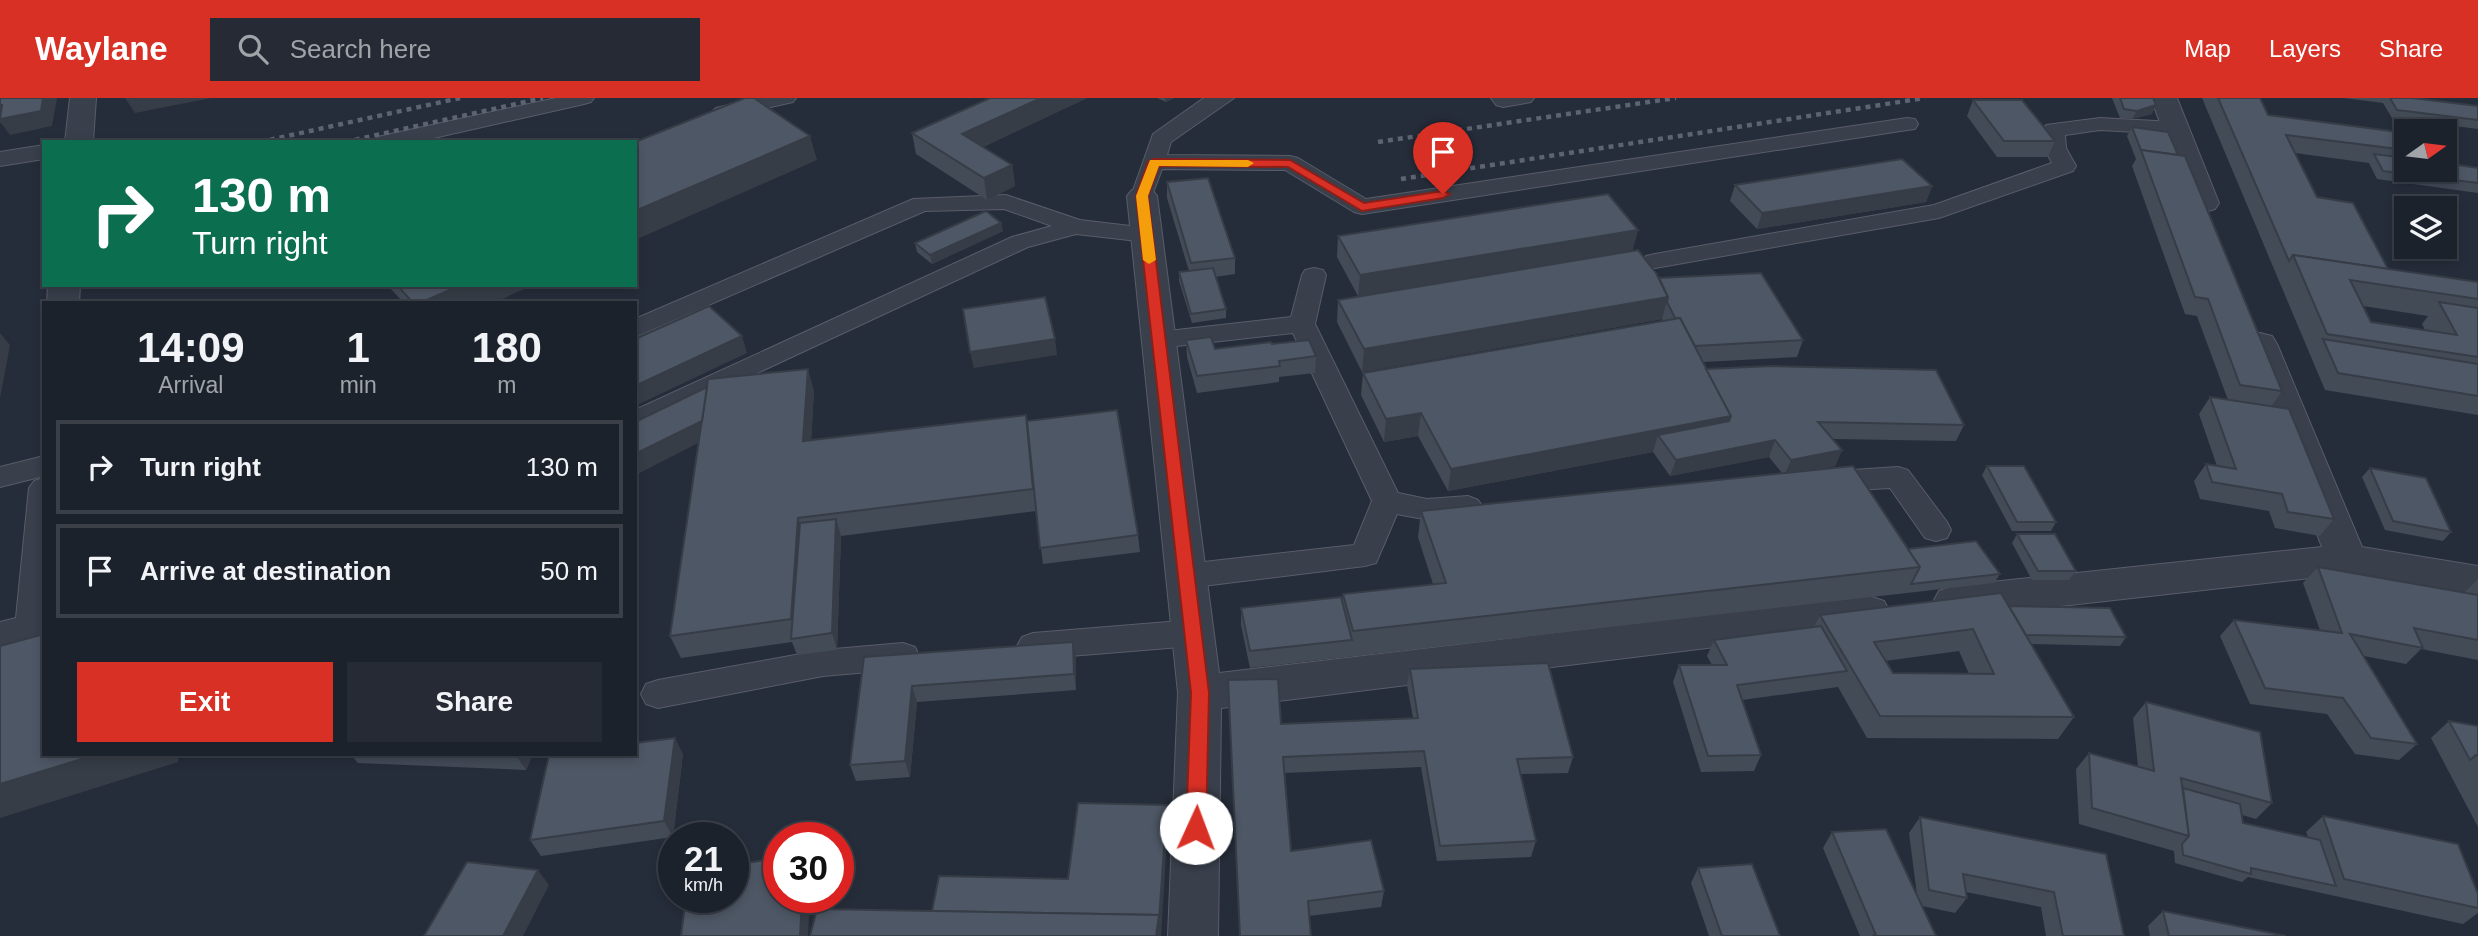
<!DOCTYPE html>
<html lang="en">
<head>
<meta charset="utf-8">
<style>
  :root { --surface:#1c222c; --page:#252a34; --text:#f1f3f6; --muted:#a0a4a9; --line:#3a3f48; --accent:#d93025 }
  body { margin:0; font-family:Helvetica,sans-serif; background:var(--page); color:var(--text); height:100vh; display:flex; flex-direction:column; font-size:26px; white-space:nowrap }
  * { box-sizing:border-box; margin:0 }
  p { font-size:23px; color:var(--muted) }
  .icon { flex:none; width:38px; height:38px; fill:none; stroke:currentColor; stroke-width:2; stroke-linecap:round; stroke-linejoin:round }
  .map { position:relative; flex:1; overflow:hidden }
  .details { position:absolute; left:42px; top:203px; width:595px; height:455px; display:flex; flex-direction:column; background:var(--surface); border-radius:0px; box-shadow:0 4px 10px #0003,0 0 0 2px var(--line) }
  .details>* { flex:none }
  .banner { position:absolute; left:42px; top:42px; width:595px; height:147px; border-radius:0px; box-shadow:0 4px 10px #0003,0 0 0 2px var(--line); background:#0b6e4f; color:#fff; overflow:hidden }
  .needle { width:46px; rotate:76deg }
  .controls { position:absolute; left:2394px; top:21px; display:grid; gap:14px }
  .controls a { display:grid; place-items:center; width:63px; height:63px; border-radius:0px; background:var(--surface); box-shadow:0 4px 10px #0003,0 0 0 2px var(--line); font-size:35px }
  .speed { position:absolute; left:658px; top:724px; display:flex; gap:14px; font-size:35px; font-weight:700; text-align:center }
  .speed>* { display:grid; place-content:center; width:91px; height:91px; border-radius:50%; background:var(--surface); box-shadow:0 4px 10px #0003,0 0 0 2px var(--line); line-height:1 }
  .speed small { font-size:18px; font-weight:400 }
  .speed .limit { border:10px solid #d22; background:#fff; color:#111 }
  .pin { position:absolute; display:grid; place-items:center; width:60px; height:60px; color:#fff; margin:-72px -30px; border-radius:50% 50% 50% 0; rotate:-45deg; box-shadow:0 0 7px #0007 }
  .pin .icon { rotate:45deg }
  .me { position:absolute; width:77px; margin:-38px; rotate:2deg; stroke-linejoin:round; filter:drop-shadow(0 0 5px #0008) }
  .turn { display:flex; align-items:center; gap:24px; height:147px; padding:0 35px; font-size:32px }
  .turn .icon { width:91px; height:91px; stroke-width:2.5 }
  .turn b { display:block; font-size:49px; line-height:60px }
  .eta { display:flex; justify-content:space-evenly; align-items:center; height:119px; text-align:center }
  .eta b { font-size:42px; font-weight:800; line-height:49px }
  .cta { display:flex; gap:14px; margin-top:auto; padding:14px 35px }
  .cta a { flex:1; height:80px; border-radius:0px; background:var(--accent); color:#fff; font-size:28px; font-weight:800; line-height:80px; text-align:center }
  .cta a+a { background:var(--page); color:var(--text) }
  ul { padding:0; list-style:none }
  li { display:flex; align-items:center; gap:21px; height:94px; margin:0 14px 10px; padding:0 21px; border:4px solid var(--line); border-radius:0px }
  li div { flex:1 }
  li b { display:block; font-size:26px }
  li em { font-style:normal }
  header { display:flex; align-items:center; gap:42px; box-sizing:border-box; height:98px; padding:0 35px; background:var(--accent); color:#fff }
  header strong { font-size:33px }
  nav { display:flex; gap:38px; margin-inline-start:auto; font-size:24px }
  .search { width:490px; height:63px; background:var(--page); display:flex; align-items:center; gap:18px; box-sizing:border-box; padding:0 24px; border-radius:0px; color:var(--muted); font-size:26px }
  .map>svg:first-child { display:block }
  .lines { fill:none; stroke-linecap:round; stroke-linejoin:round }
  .lane-casing { stroke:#585d69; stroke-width:2 }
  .street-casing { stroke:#585d69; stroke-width:2 }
  .lane { fill:#393f4b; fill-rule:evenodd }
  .street { fill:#393f4b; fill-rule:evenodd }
  .rail { stroke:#5c6371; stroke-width:4.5; stroke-dasharray:5 5; stroke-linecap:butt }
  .wall { fill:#434b57; fill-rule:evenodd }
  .shaded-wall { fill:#373d47 }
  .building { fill:#4e5765; stroke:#373d47; stroke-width:2; fill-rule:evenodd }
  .route { fill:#d93025; stroke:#8d1f18; stroke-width:2 }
  .slow { fill:#f59e0b }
</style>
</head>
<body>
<header>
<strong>Waylane</strong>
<div class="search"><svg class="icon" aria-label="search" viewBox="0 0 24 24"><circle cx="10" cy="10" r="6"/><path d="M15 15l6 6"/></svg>Search here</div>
<nav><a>Map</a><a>Layers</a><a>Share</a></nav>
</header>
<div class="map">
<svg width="2478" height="838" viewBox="0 0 2478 838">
  <rect width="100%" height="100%" fill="#262d3a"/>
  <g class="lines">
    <!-- lane casing -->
    <g class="lane-casing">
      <g id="lane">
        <polygon points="556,0 594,0 591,4 584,6 416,44 375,44 378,39 386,37"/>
        <polygon points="758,0 796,0 793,4 723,20 716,18 712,14 716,10"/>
        <polygon points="1204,0 1234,0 1171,44 1167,57 1290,58 1298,60 1366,101 1907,20 1915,21 1918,26 1915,31 1907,32 1362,116 1354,114 1285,72 1162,71 1150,103 1134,103 1131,98 1153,36"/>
        <polygon points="1491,0 1534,0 1531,4 1503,9 1496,7"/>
        <path d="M2100,20L2174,24L2182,25L2185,30L2182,35L2174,36L2100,32L2065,37L2066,50L2076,68L2073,73L1939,120L1655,170L1646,168L1643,163L1646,158L1655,156L1934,107L2052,65C2046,54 2038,40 2046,27Z"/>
        <polygon points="44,47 44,61 0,68 0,54"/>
        <polygon points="1006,97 1080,122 1147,130 1155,132 1159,137 1155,142 1147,144 1076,136 1028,149 635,332 635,312 1012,139 1052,128 1004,111 925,113 635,239 635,221 913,101"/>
        <path d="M1314,170L1323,172L1326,177L1315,226L1398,395L1427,401L1468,398L1478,402L1483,409L1478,416C1451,425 1424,422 1397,416L1376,465L1365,468L1186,490L1175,486L1170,478L1175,470L1186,466L1354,447L1372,403L1293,235L1159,250L1150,248L1146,242L1150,236L1159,234L1291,219L1302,177L1305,172Z"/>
        <polygon points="44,358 44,378 0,389 0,369"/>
        <polygon points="1898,369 1908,372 1947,424 1951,432 1947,440 1936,443 1925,440 1890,390 1821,394 1811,391 1806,384 1811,377 1821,374"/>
        <polygon points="44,380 44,536 0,550 0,524 16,520 29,390 34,383"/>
        <polygon points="1193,522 1204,526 1209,535 1204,544 1193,548 1033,561 1022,557 1017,548 1022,539 1033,535"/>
        <polygon points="903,545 915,549 919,558 915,567 903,571 823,578 658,610 646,606 641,596 646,586 658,582 823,552"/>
      </g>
    </g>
    <!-- street casing -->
    <g class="street-casing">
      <g id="street">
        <polygon points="70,0 96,0 93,44 65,44"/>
        <polygon points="2151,0 2177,0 2219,105 2215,111 2204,114 2193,111 2189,105"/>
        <polygon points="1142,89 1152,92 1157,98 1219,575 1869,498 1884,503 1890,514 1884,525 1869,530 1221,610 1218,838 1168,838 1178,595 1127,98 1132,92"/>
        <polygon points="48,187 80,187 79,205 47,205"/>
        <polygon points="2260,235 2272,238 2277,246 2362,449 2478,468 2478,498 2347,476 1953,520 1939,515 1933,504 1939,493 1953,488 2322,449 2243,246 2248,238"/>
      </g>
    </g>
    <!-- lane -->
    <use href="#lane" class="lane"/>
    <!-- street -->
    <use href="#street" class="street"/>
    <!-- rail -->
    <g class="rail">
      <polyline points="260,44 460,0"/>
      <polyline points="345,44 543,0"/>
      <polyline points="1378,44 1676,0"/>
      <polyline points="1401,81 1925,0"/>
    </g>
  </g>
  <!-- wall -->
  <g class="wall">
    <polygon points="990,0 1087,0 983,49 1012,67 1015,88 987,102 916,56 912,35"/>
    <polygon points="1157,0 1174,0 1166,4"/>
    <polygon points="2112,0 2153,0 2152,16 2132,21 2120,20"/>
    <path d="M2202,0H2260L2268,17L2406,35V72L2478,70V95L2377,81L2369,65L2295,55L2317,99L2388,171L2478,184V317L2325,292ZM2363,208L2428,218L2422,226L2425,232L2371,224Z"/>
    <polygon points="2344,0 2414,0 2478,8 2478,31 2392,20 2383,5"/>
    <polygon points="1973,2 2055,43 2048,59 1997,59 1967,18"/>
    <polygon points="2132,29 2178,57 2282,293 2271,309 2334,421 2320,438 2275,430 2269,413 2200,401 2194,383 2206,366 2217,368 2199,316 2210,299 2228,302 2197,218 2185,216 2132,68 2136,61 2127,38"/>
    <polygon points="1167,84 1235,160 1235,176 1215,179 1226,211 1226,220 1192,225 1179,183 1179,174 1189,173 1167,100"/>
    <polygon points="1735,87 1932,88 1926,104 1757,131 1730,103"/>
    <polygon points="1001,125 1003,133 932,166 917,154 915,145"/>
    <polygon points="1638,132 1632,153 1659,180 1803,242 1797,259 1703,264 1706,271 1964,327 1956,343 1833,341 1842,352 1835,368 1821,371 1908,451 2000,476 1994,485 1250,570 1241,527 1241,510 1342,504 1343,496 1433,486 1418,439 1421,413 1782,375 1769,359 1670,378 1653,354 1448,393 1418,338 1384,344 1361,297 1363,275 1663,223 1662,221 1362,274 1337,224 1338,202 1358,198 1337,159 1338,138"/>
    <polygon points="387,187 532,187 493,205 404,205"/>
    <polygon points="1186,242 1215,251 1272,246 1316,258 1315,275 1279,279 1279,284 1197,295 1187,259"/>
    <polygon points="814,293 811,342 1027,323 1138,437 1140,454 1043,466 1036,413 841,438 837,552 797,557 792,544 681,560 670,538 699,344 635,377 635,324"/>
    <polygon points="1987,368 2056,424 2051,433 2012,433 1982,377"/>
    <polygon points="2370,370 2451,434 2443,443 2385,432 2362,379"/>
    <polygon points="2017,436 2076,473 2069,482 2032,482 2012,445"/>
    <polygon points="2318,469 2466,495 2465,494 2478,481 2478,562 2421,551 2406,566 2364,558 2417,646 2399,662 2355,656 2327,616 2250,606 2220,538 2234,522 2320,532 2303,485"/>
    <path d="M2009,508L2126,539L2120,548L2031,546L2074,619L2058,641L1867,640L1838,589L1742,602L1761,657L1754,673L1701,674L1673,584L1679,567H1712L1707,558L1714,542L1814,529L1820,517ZM1959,553L1969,576L1893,575L1885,563Z"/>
    <polygon points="864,559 1076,561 1076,592 917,604 910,679 856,683 850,667"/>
    <polygon points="1410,571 1573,659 1568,675 1521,676 1536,743 1531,759 1437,763 1421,669 1285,675 1291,753 1384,793 1381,809 1309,818 1311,838 1240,838 1228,582 1281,626 1413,620 1407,587"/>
    <polygon points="2146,604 2272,705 2256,721 2242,717 2243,725 2308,739 2306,734 2323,718 2478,796 2478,815 2463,826 2248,779 2242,784 2175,765 2174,753 2079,726 2076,671 2089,655 2138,668 2133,620"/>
    <polygon points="2449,623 2478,628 2478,729 2431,640"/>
    <polygon points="350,656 533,656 526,672 358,665"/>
    <polygon points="683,656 673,739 541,758 530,742"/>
    <polygon points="1920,719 2106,756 2124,838 2046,838 2041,809 1966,794 1967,800 1955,815 1922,808 1936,838 1860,838 1823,750 1832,734 1917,797 1909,735"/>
    <polygon points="1698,770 1780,838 1709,838 1691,785"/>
    <polygon points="2163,813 2286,838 2150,838 2148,828"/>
  </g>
  <!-- shaded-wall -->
  <g class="shaded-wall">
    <polygon points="43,0 57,0 52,28 10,37 1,25 0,25 0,7"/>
    <polygon points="125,0 211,0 135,15"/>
    <polygon points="1041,0 1087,0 965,57 962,36"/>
    <polygon points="1165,0 1174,0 1166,4"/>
    <polygon points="2156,7 2152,16 2132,21 2137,13"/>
    <polygon points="810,38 817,62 635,142 635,113"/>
    <polygon points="1012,67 1015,88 987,102 984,80"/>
    <polygon points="1932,88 1926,104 1757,131 1762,115"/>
    <polygon points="1001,125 1003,133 932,166 930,157"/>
    <polygon points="1638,132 1632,154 1358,199 1360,177"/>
    <polygon points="461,187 532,187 493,205 420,205"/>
    <polygon points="1668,199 1662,221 1362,274 1364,251"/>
    <polygon points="0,235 10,247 0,300"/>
    <polygon points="742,238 747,255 635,308 635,288"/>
    <polygon points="1055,241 1057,257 974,270 970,254"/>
    <polygon points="808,271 814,293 810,365 803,343"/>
    <polygon points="717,304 712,338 635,377 635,356"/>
    <polygon points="1421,315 1418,338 1384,344 1386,321"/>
    <polygon points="1731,318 1723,340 1658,337 1653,354 1448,393 1451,371"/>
    <polygon points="1775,342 1769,359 1670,378 1676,362"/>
    <polygon points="1842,352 1835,368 1784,378 1791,362"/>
    <polygon points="798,420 805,442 798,540 791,521"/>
    <polygon points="836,421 841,438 837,552 832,535"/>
    <polygon points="1073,544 1076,561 1076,592 1074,576"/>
    <polygon points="912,588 917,604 910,679 905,663"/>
    <polygon points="675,640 683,656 673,739 664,723"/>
    <polygon points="98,656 179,656 178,664 0,720 0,686"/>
    <polygon points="515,656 533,656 526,672"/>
    <polygon points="1167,707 1168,723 1161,838 1156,838"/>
    <polygon points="538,772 549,787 523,838 503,838"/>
    <polygon points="802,800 810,800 808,838 800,838"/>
  </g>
  <!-- building -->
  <g class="building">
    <polygon points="0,0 43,0 41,13 0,21 2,7 0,7"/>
    <polygon points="745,0 754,0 810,38 635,113 635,44"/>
    <polygon points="990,0 1041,0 962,36 1012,67 984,80 912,35"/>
    <polygon points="2120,0 2153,0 2156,7 2137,13 2124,11"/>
    <polygon points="2218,0 2260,0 2268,17 2406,35 2406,52 2286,37 2317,99 2353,105 2388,171 2293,157 2289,163"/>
    <polygon points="2390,0 2412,0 2478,8 2478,22 2397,12"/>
    <polygon points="1973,2 2022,2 2055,43 2004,43"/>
    <polygon points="2132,29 2168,34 2178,57 2141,52"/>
    <polygon points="2141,52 2185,58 2282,293 2240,287 2208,201 2195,199"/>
    <polygon points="2374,56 2406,60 2406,72 2445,72 2445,65 2478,70 2478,85 2383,73"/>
    <polygon points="1902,61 1932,88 1762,115 1735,87"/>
    <polygon points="1208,80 1235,160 1191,165 1167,84"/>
    <polygon points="1608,96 1638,132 1360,177 1338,138"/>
    <polygon points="986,113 1001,125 930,157 915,145"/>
    <polygon points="1638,152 1656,175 1668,199 1364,251 1338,202"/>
    <polygon points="2293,157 2478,184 2478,201 2350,182 2371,224 2457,237 2439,204 2478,210 2478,259 2327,236"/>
    <polygon points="1213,170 1226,211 1191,216 1179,174"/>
    <polygon points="1761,175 1803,242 1695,248 1680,220 1675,220 1667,204 1668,199 1659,180"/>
    <polygon points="397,187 461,187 420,205 413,205"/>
    <polygon points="1045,199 1055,241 970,254 963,211"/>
    <polygon points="709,208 742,238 635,288 635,241"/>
    <polygon points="1680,220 1731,318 1451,371 1421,315 1386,321 1363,275"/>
    <polygon points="1211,239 1215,251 1271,244 1272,246 1309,242 1316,258 1279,263 1280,268 1197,278 1186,242"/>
    <polygon points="2323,241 2478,266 2478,298 2338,275"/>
    <polygon points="1772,268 1936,272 1964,327 1818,324 1842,352 1791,362 1775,342 1676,362 1658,337 1729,323 1731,318 1706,271"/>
    <polygon points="808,271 803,343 1026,317 1033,391 798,420 791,521 670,538 708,281"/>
    <polygon points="707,289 702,323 635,356 635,324"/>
    <polygon points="2210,299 2289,311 2334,421 2288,414 2282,396 2212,384 2206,366 2236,371"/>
    <polygon points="1117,312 1138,437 1040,450 1027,323"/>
    <polygon points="1853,368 1920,469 1353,533 1343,496 1446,485 1421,413"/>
    <polygon points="1987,368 2024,368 2056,424 2017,424"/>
    <polygon points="2370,370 2426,380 2451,434 2393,423"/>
    <polygon points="836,421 832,535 791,541 800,425"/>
    <polygon points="2017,436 2055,436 2076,473 2038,473"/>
    <polygon points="1976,443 2000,476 1911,486 1920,469 1908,451"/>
    <polygon points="2318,469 2478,497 2478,542 2414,530 2423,550 2350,536 2417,646 2371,640 2343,600 2265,590 2234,522 2342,535"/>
    <path d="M2001,495L2074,619L1880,618L1820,517ZM1973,531L1994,576L1893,575L1874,544Z"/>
    <polygon points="1341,499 1352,542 1250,553 1241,510"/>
    <polygon points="2009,508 2110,510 2126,539 2026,537"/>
    <polygon points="1821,528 1847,573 1737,587 1761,657 1708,658 1679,567 1727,567 1714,542"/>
    <polygon points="44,536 44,656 98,656 0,686 0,548"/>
    <polygon points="1073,544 1074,576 912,588 905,663 850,667 864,559"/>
    <polygon points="1548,565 1573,659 1517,661 1536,743 1440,748 1424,653 1283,659 1291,753 1371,742 1384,793 1308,803 1311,838 1240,838 1228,582 1278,581 1281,626 1418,620 1410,571"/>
    <polygon points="2146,604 2260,634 2272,705 2181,680 2189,738 2092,710 2089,655 2154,673"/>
    <polygon points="2449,623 2478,628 2478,657 2476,657 2470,662"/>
    <polygon points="675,640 664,723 530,742 549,657 556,656 635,656 635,645"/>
    <polygon points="2183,690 2240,706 2243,725 2320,742 2336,788 2251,770 2251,776 2183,757 2182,746 2189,738"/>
    <polygon points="1078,705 1167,707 1159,822 1159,817 932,813 939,778 1068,781"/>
    <polygon points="2323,718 2458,746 2478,796 2478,810 2344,781"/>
    <polygon points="1920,719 2106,756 2124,838 2063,838 2054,794 1963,776 1967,800 1929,792"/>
    <polygon points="1886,731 1936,838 1872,838 1876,837 1832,734"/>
    <polygon points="779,760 779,800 802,800 800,838 681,838 686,800 733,800 733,767"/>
    <polygon points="467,764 538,772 503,838 424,838"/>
    <polygon points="1752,766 1780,838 1722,838 1698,770"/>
    <polygon points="817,811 1159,817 1156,838 810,838"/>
    <polygon points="2163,813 2286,838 2169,838"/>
  </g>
  <!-- route -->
  <polygon class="route" points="1154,61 1290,62 1364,105 1443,93 1450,96 1443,100 1362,113 1288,69 1159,68 1148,98 1209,595 1206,730 1203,736 1196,738 1189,736 1186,730 1191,595 1136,98 1148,64"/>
  <!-- slow -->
  <polygon class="slow" points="1150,62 1248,62 1254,65 1248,69 1159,68 1148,98 1156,162 1149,166 1143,162 1136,98"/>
</svg>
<div class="controls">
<a><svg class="needle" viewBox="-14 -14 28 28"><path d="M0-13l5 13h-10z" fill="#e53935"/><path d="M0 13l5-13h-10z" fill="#a0a4a9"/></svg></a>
<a><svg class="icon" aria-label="layers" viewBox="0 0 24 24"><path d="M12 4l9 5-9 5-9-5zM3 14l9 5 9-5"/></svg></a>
</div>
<div class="speed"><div>21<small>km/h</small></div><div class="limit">30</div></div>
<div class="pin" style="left:1443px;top:96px;background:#d93025"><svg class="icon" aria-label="arrive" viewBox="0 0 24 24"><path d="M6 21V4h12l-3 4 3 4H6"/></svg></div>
<svg class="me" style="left:1196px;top:730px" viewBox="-20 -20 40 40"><circle r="19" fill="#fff"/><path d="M0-13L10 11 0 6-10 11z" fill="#d93025"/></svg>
<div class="banner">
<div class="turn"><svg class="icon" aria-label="right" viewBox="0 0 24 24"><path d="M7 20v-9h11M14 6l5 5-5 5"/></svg><div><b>130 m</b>Turn right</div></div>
</div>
<section class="details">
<div class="eta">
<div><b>14:09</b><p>Arrival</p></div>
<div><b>1</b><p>min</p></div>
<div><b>180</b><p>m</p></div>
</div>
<ul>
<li><svg class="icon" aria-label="right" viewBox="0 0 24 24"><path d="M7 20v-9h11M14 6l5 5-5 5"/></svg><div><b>Turn right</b></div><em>130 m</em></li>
<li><svg class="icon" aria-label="arrive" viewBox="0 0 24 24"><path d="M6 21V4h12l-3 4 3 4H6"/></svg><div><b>Arrive at destination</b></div><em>50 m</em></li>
</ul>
<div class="cta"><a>Exit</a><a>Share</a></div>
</section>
</div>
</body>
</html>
